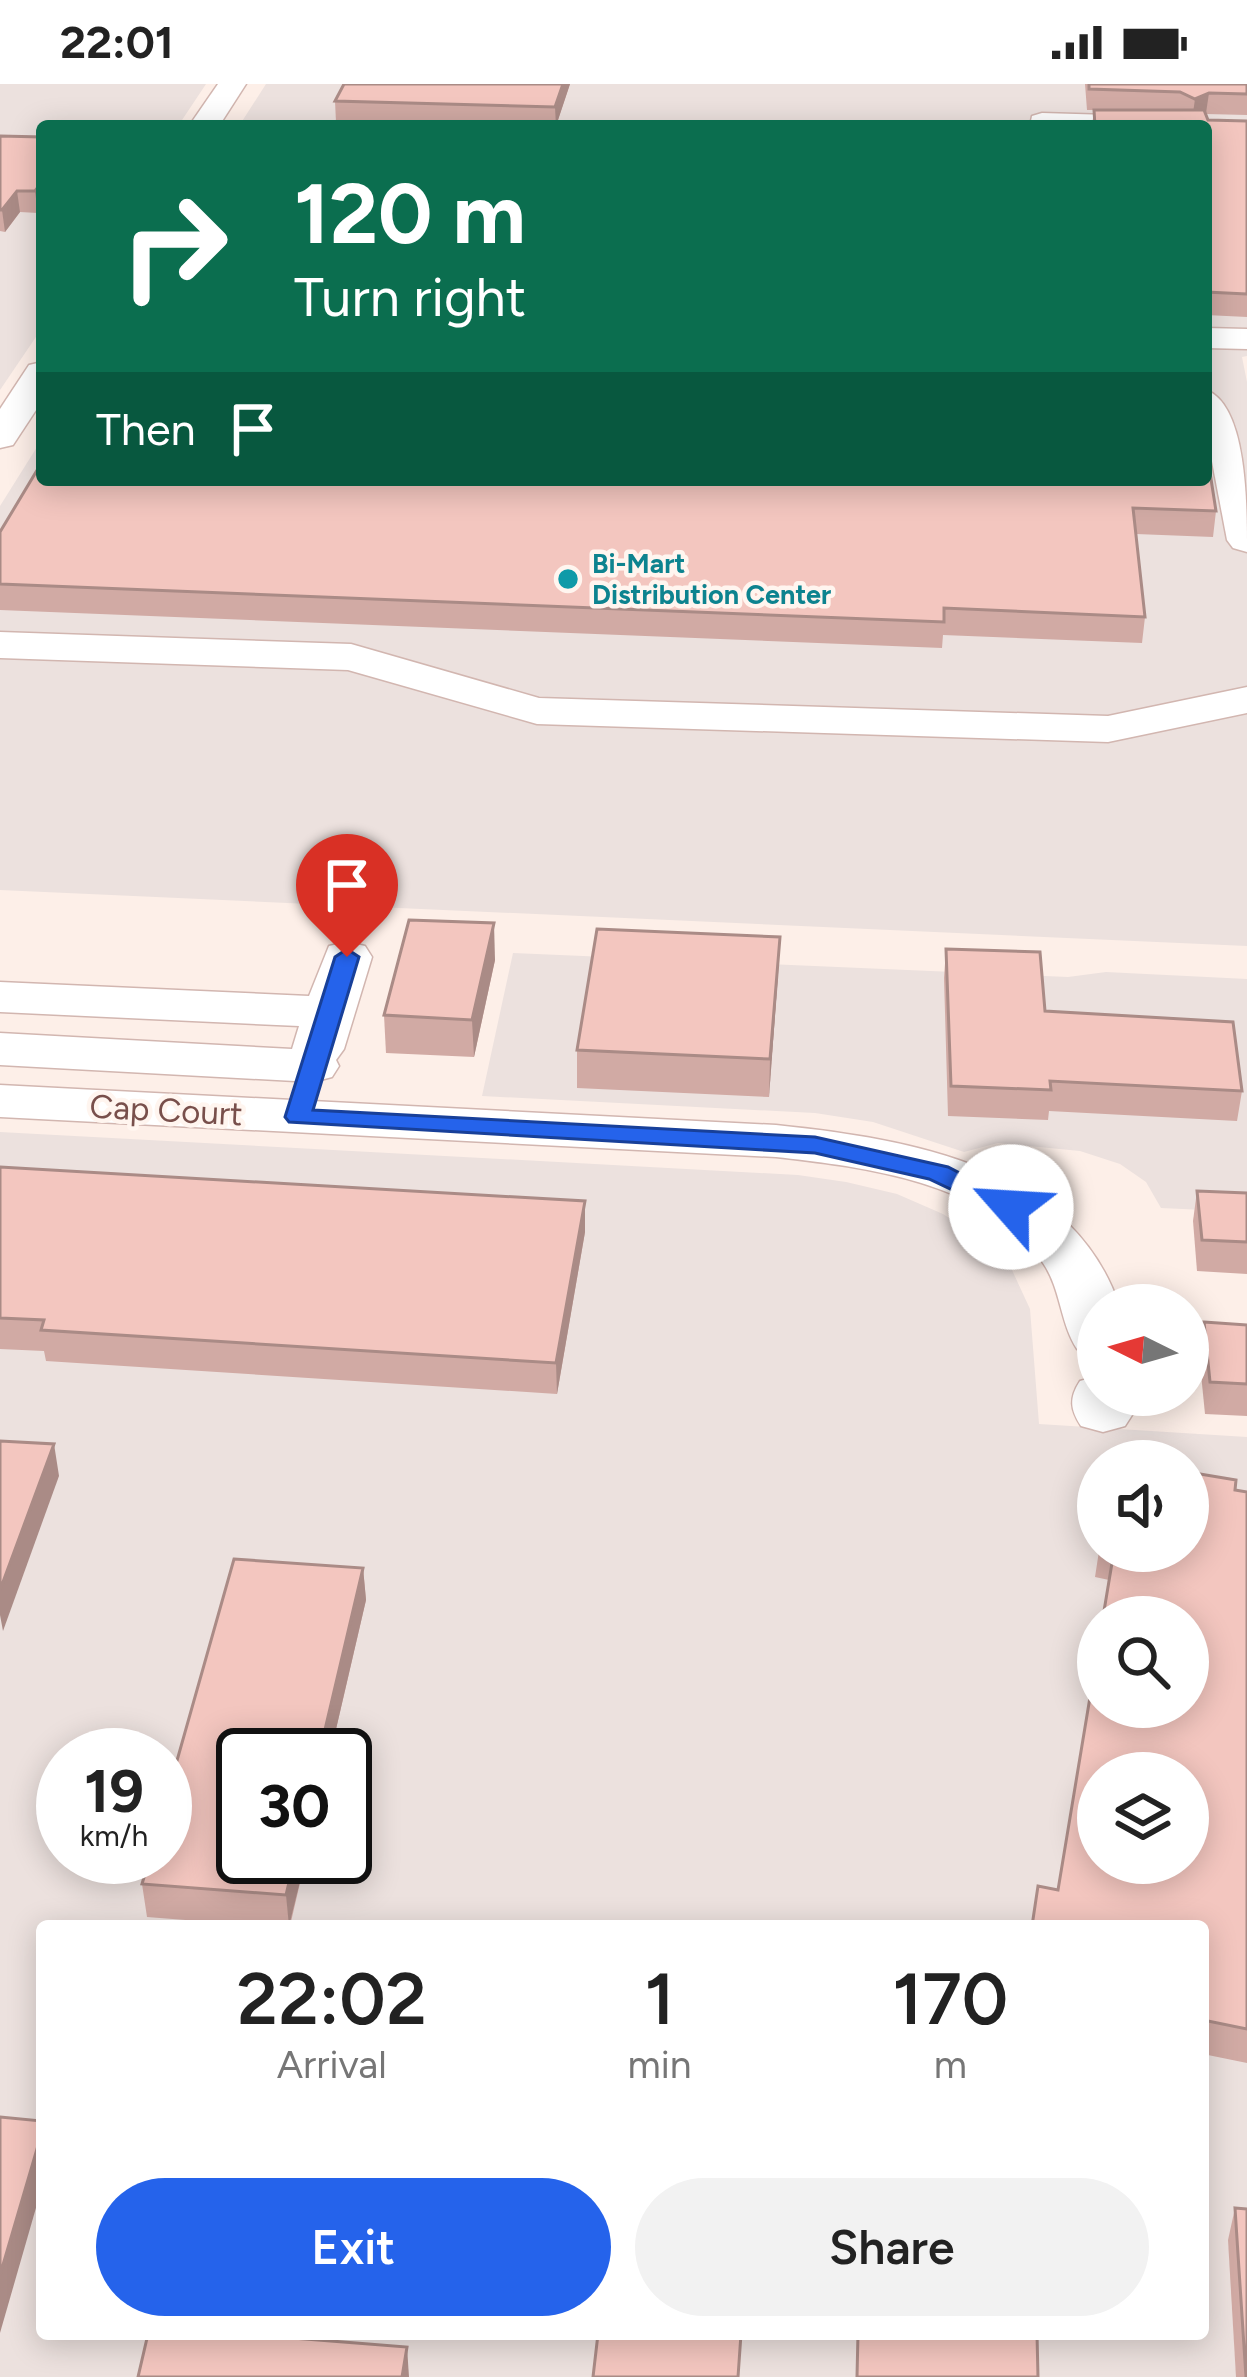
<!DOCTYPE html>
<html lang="en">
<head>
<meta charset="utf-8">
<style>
  :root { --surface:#fff; --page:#f2f2f2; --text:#222; --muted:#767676; --accent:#2563eb }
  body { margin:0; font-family:Figtree,sans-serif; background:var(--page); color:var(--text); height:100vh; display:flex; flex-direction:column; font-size:45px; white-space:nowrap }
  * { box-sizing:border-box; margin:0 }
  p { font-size:39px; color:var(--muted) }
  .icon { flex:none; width:66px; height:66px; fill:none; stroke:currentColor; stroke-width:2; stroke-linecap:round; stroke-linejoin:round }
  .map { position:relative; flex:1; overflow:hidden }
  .sheet { position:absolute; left:36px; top:1836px; width:1173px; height:420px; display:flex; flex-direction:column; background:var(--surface); border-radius:12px; box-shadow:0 6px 30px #0003 }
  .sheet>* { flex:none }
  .banner { position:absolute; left:36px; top:36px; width:1176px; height:366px; border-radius:12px; box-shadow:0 6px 30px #0003; background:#0b6e4f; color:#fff; overflow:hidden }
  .needle { width:78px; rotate:275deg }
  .controls { position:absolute; left:1077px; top:1200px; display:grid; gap:24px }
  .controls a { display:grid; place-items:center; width:132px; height:132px; border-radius:50%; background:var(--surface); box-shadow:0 6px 30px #0003; font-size:60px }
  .speed { position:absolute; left:36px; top:1644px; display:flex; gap:24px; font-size:60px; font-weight:700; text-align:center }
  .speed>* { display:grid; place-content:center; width:156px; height:156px; border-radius:50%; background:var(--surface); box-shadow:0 6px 30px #0003; line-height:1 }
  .speed small { font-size:30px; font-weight:400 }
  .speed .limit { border:6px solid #111; border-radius:18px; background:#fff; color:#111 }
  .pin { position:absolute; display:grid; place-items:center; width:102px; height:102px; color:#fff; margin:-123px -51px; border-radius:50% 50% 50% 0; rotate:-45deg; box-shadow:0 0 12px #0007 }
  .pin .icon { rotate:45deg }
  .me { position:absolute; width:132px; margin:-66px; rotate:296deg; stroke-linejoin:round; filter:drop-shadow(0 0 9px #0008) }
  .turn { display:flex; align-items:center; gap:42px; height:252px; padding:0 60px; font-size:54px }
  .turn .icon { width:156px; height:156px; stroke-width:2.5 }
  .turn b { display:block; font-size:84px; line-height:102px }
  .then { display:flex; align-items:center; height:114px; padding:0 60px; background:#0003; gap:24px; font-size:45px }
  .eta { display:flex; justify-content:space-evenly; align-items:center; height:204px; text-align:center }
  .eta b { font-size:72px; font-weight:600; line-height:84px }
  .primary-button { display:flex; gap:24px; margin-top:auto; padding:24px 60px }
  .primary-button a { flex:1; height:138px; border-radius:72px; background:var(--accent); color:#fff; font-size:48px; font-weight:600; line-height:138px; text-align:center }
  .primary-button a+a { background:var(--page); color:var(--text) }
  .status { display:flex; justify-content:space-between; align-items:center; height:84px; padding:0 60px; background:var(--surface); direction:ltr }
  .status svg { height:33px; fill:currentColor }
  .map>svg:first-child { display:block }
  .industrial { fill:#ece1de; fill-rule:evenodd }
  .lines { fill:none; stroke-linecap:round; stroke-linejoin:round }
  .minor-casing { stroke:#d2b6b0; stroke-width:3 }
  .minor { fill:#fff; fill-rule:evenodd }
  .wall { fill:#d1aaa4 }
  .shaded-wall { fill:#aa8b86 }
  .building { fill:#f3c6bf; stroke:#aa8b86; stroke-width:3; fill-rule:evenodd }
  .route { fill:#2563eb; stroke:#184099; stroke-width:3 }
  .culture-dot { fill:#0f9aa8; stroke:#fff5ef; stroke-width:4.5 }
  .labels { text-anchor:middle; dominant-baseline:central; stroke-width:9; stroke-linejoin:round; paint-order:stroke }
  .far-culture-label { font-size:27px; font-weight:bold; fill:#0d838f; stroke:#fff5ef; text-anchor:start }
  .street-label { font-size:33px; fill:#784f4b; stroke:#fff5ef }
</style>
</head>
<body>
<div class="status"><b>22:01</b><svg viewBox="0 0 49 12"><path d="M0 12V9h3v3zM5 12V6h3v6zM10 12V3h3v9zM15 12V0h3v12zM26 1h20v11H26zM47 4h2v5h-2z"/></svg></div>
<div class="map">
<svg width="1247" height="2293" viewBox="0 0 1247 2293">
  <rect width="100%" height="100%" fill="#fdefe8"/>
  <!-- industrial -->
  <g class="industrial">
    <polygon points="0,0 206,0 178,42 42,42 42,244 0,306"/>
    <polygon points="266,0 1247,0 1247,272 1242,273 1247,298 1247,862 0,806 0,422 42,355 42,396 1206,396 1206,42 239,42"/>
    <polygon points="513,869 1068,893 1106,888 1247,895 1247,1128 1161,1124 1146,1098 1120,1080 1080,1067 998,1059 964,1068 873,1038 815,1029 482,1012"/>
    <path d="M0,1048L798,1091L846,1098L897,1110L943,1130L981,1155L1012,1186L1030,1225L1039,1340L1247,1353V2293H0ZM1098,1377H1188V1467H1098ZM1098,1533H1188V1623H1098ZM63,1671H165V1773H63ZM243,1671H345V1773H243ZM1098,1689H1188V1779H1098ZM42,1842H1203V2250H42Z"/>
  </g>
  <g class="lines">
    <!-- minor casing -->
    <g class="minor-casing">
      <g id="minor">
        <polygon points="218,0 246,0 219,42 189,42"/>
        <polygon points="1042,29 1178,33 1193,42 1030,42 1032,32"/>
        <polygon points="1206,244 1247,245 1247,265 1206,264"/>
        <polygon points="42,278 42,317 13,361 0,364 0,325 29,281"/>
        <path d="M1206,306C1247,321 1247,420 1247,468L1233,464L1227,456L1206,346Z"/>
        <polygon points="0,548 351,560 539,614 1108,632 1247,603 1247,629 1108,658 537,640 348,586 0,574"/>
        <polygon points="347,858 365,862 372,873 344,965 336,976 339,982 332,993 313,998 0,981 0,949 292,965 299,942 0,928 0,898 309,912 329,862"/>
        <path d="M0,1001L776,1041C907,1055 1071,1080 1119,1221H1098V1270L1077,1265C1060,1239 1061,1205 1043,1179C988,1098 865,1083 776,1073L0,1033Z"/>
        <path d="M1098,1292V1311H1133L1134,1328L1125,1342L1103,1348L1081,1342C1070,1325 1069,1314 1080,1297Z"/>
      </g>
    </g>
    <!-- minor -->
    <use href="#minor" class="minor"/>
  </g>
  <!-- wall -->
  <g class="wall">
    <polygon points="344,0 570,0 556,42 336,38 335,17"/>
    <polygon points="1085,0 1247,0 1247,31 1206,30 1208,36 1247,37 1247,233 1206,231 1206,42 1092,42 1094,26 1087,26"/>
    <polygon points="0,52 42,53 42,123 38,129 20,128 5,148 0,147"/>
    <polygon points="1206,396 1216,427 1213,453 1136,450 1145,533 1142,559 943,551 942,564 0,526 0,448"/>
    <polygon points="946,865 1045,927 1242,1007 1237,1037 1049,1027 1048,1036 948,1032 944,894"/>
    <polygon points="495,876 474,973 386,969 384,931"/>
    <polygon points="778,890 769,1013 577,1004 577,966"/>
    <polygon points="0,1083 585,1148 557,1310 46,1277 44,1267 0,1265"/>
    <polygon points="1197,1107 1247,1109 1247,1190 1197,1187 1193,1137"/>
    <polygon points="1204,1238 1247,1241 1247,1332 1205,1330 1199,1270"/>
    <polygon points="1235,1406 1247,1408 1247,1979 1203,1970 1203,1842 1058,1806 1109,1496 1095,1493 1099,1467 1188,1467"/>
    <polygon points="363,1484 366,1516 330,1671 243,1671 306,1773 290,1842 263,1842 147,1833 142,1800"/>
    <polygon points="1235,2124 1247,2293 1236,2293 1228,2156"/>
  </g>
  <!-- shaded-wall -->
  <g class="shaded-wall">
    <polygon points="563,0 570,0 556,42 555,23"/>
    <polygon points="1209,9 1206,29 1192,36 1195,15"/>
    <polygon points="42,98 42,123 38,129 35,107"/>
    <polygon points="17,107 20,128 5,148 2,126"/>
    <polygon points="494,839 495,876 474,973 472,936"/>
    <polygon points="780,853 778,890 769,1013 770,975"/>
    <polygon points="585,1117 585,1148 557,1310 556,1279"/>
    <polygon points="54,1360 59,1392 3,1547 0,1531 0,1506"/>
    <polygon points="363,1484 366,1516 330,1671 319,1671"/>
    <polygon points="295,1773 306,1773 289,1842 286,1811"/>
    <polygon points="42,2048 42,2103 0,2249 0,2191"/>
    <polygon points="407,2263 409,2293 402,2293"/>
  </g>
  <!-- building -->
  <g class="building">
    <polygon points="344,0 563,0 555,23 335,17"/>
    <polygon points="1089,0 1247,0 1247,10 1209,9 1195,15 1180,8 1089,5"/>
    <polygon points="1094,26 1204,26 1208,36 1247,37 1247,210 1206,208 1206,42 1095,42"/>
    <polygon points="0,52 42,53 42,74 40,77 42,77 42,98 35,107 17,107 2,126 0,126"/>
    <polygon points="1206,363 1216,427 1133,424 1145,533 944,524 944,538 0,500 0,448 42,378 42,396 1206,396"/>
    <polygon points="409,836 494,839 472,936 384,931"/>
    <polygon points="597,845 780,853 770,975 577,966"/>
    <polygon points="946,865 1040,868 1045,927 1233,938 1242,1007 1050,997 1051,1006 951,1002"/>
    <polygon points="0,1083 585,1117 556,1279 41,1246 44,1236 0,1234"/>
    <polygon points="1197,1107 1247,1109 1247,1158 1202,1156"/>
    <polygon points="1204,1238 1247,1241 1247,1300 1210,1298"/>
    <polygon points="0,1357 54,1360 0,1506"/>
    <path d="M1188,1388L1236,1396L1235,1406L1247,1408V1945L1203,1936V1842H1032L1038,1802L1058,1806L1098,1565V1623H1188V1533H1103L1114,1467H1188ZM1098,1689H1188V1779H1098Z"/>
    <polygon points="234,1475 363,1484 319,1671 243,1671 243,1773 295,1773 286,1811 142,1800 150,1773 165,1773 165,1719"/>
    <polygon points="0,2033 42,2037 42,2048 0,2191"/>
    <polygon points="1235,2124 1247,2125 1247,2293 1246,2293"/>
    <polygon points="148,2250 243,2250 407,2263 402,2293 138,2293"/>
    <polygon points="598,2250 741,2250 738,2293 593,2293"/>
    <polygon points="858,2250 1037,2250 1038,2293 857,2293"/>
  </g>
  <!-- route -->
  <polygon class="route" points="347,865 359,873 313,1026 815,1053 948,1083 1025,1123 1011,1131 1001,1129 929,1095 815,1069 289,1038 285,1033 335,873"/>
  <!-- markers -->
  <circle class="culture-dot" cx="568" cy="495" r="12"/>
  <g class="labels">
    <!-- far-culture labels -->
    <g class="far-culture-label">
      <text x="592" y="479">Bi-Mart<tspan x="592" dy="31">Distribution Center</tspan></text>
    </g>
    <!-- street labels -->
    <g class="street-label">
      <text transform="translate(166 1026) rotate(3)">Cap Court</text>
    </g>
  </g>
</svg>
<div class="controls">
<a><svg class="needle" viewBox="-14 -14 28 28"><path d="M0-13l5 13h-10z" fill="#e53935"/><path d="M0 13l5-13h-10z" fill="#767676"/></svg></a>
<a><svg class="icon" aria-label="sound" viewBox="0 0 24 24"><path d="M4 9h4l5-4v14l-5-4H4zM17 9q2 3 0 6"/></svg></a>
<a><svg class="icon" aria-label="search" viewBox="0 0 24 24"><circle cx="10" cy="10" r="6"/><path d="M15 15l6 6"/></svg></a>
<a><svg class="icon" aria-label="layers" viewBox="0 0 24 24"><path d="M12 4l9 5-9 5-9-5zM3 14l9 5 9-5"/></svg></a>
</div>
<div class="speed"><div>19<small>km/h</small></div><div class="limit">30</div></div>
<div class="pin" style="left:347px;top:873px;background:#d93025"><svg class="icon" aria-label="arrive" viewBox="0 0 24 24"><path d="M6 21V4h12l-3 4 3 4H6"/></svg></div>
<svg class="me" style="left:1011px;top:1123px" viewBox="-20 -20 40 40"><circle r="19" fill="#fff"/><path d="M0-13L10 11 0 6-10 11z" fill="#2563eb"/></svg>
<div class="banner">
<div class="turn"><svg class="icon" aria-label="right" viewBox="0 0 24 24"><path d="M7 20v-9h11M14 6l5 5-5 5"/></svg><div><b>120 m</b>Turn right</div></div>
<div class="then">Then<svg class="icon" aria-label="arrive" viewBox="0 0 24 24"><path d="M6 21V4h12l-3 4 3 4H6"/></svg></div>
</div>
<section class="sheet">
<div class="eta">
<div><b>22:02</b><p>Arrival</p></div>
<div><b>1</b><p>min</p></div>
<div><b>170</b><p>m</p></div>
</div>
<div class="primary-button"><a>Exit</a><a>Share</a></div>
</section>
</div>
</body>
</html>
